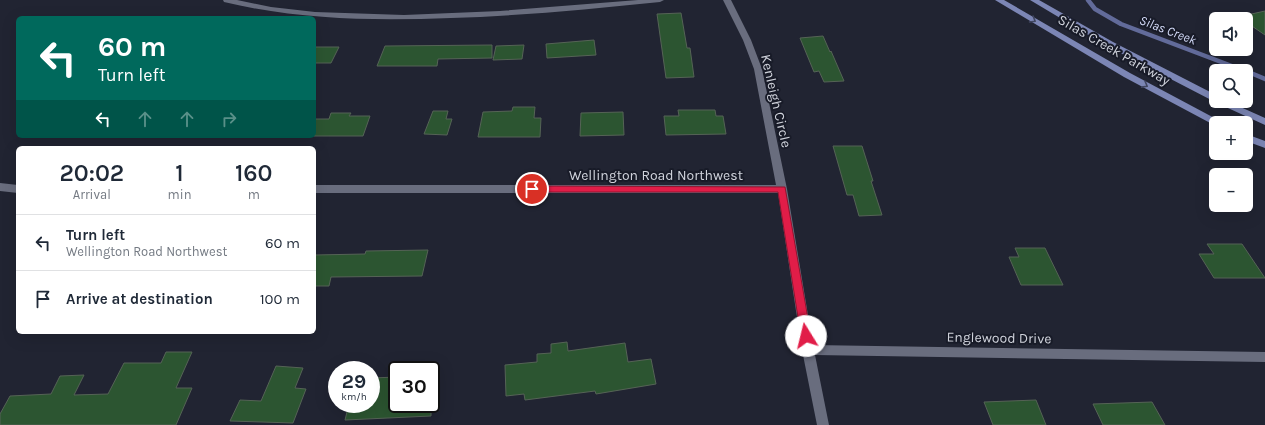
<!DOCTYPE html>
<html lang="en">
<head>
<meta charset="utf-8">
<style>
  :root { --surface:#fff; --page:#f2f2f3; --text:#1f2937; --muted:#747a83; --line:#e0e1e3 }
  body { margin:0; font-family:Karla,sans-serif; background:var(--page); color:var(--text); height:100vh; display:flex; flex-direction:column; font-size:15px; white-space:nowrap }
  * { box-sizing:border-box; margin:0 }
  p { font-size:13px; color:var(--muted) }
  .icon { flex:none; width:22px; height:22px; fill:none; stroke:currentColor; stroke-width:2; stroke-linecap:round; stroke-linejoin:round }
  .map { position:relative; flex:1; overflow:hidden }
  .panel { position:absolute; left:16px; top:146px; width:300px; height:188px; display:flex; flex-direction:column; background:var(--surface); border-radius:6px; box-shadow:0 4px 16px #0002 }
  .panel>* { flex:none }
  .top-card { position:absolute; left:16px; top:16px; width:300px; height:122px; border-radius:6px; box-shadow:0 4px 16px #0002; background:#00695c; color:#fff; overflow:hidden }
  .controls { position:absolute; left:1209px; top:12px; display:grid; gap:8px }
  .controls a { display:grid; place-items:center; width:44px; height:44px; border-radius:6px; background:var(--surface); box-shadow:0 4px 16px #0002; font-size:20px }
  .speed { position:absolute; left:328px; top:361px; display:flex; gap:8px; font-size:20px; font-weight:700; text-align:center }
  .speed>* { display:grid; place-content:center; width:52px; height:52px; border-radius:50%; background:var(--surface); box-shadow:0 4px 16px #0002; line-height:1 }
  .speed small { font-size:10px; font-weight:400 }
  .speed .limit { border:2px solid #111; border-radius:6px; background:#fff; color:#111 }
  .pin { position:absolute; display:grid; place-items:center; width:34px; height:34px; color:#fff; margin:-17px; border:2px solid #fff; border-radius:50%; box-shadow:0 1px 4px #0007 }
  .me { position:absolute; width:44px; margin:-22px; rotate:351deg; stroke-linejoin:round; filter:drop-shadow(0 0 3px #0008) }
  .turn { display:flex; align-items:center; gap:14px; height:84px; padding:0 16px; font-size:18px }
  .turn .icon { width:52px; height:52px; stroke-width:2.5 }
  .turn b { display:block; font-size:28px; line-height:34px }
  .lanes { display:flex; align-items:center; height:38px; padding:0 16px; background:#0003; justify-content:center; gap:20px; direction:ltr }
  .lanes .off { opacity:.35 }
  .eta { display:flex; justify-content:space-evenly; align-items:center; height:68px; text-align:center }
  .eta b { font-size:24px; font-weight:600; line-height:28px }
  ul { padding:0; list-style:none }
  li { display:flex; align-items:center; gap:12px; height:56px; padding:0 16px; border-top:1px solid var(--line) }
  li div { flex:1 }
  li b { display:block; font-size:15px }
  li em { font-style:normal }
  .map>svg:first-child { display:block }
  .lines { fill:none; stroke-linecap:round; stroke-linejoin:round }
  .stream { stroke:#626b9a; stroke-width:4.5 }
  .building { fill:#2c5531; stroke:#556356 }
  .street { fill:#696d7e; fill-rule:evenodd }
  .primary { fill:#7c86b5; fill-rule:evenodd }
  .oneway { stroke:#404660 }
  .route { fill:#e11d48; stroke:#92132f }
  .labels { text-anchor:middle; dominant-baseline:central; stroke-width:4; stroke-linejoin:round; paint-order:stroke }
  .far-water-label { font-size:13px; font-style:italic; fill:#d5dcfa; stroke:#181b28 }
  .street-label { font-size:14px; fill:#d0d3dc; stroke:#181b28 }
</style>
</head>
<body>
<div class="map">
<svg width="1265" height="425" viewBox="0 0 1265 425">
  <rect width="100%" height="100%" fill="#212432"/>
  <g class="lines">
    <!-- stream -->
    <g class="stream">
      <polyline points="1088,0 1095,9 1121,24 1245,71"/>
      <polyline points="1246,71 1265,79"/>
    </g>
  </g>
  <!-- building -->
  <g class="building">
    <polygon points="1265,11 1265,35 1246,22 1246,19 1238,17"/>
    <polygon points="681,13 687,48 690,48 694,77 666,78 657,14"/>
    <polygon points="823,36 830,52 831,51 844,81 824,82 819,71 814,72 800,38"/>
    <polygon points="594,40 596,55 547,58 546,44"/>
    <polygon points="492,45 492,58 438,59 437,66 377,66 385,46"/>
    <polygon points="524,45 522,59 493,60 496,46"/>
    <polygon points="314,47 339,47 331,63 314,63"/>
    <polygon points="513,107 535,107 534,118 541,118 540,137 478,137 483,112 512,111"/>
    <polygon points="678,110 715,110 716,116 723,116 726,134 666,135 664,116 679,116"/>
    <polygon points="433,111 448,111 446,119 452,119 447,135 424,134"/>
    <polygon points="623,112 624,135 580,136 581,113"/>
    <polygon points="331,113 351,113 349,116 370,116 363,136 314,136 314,119 329,119"/>
    <polygon points="833,146 862,146 873,181 871,181 882,215 859,216 853,195 847,195"/>
    <polygon points="1207,244 1242,244 1265,278 1214,278 1199,254 1214,254"/>
    <polygon points="1015,248 1045,248 1063,285 1021,285 1009,257 1019,257"/>
    <polygon points="428,250 422,276 331,277 329,286 314,286 314,255 365,254 366,251"/>
    <polygon points="567,342 568,351 625,343 628,362 651,359 656,384 596,394 595,391 525,400 524,394 506,396 505,365 537,362 537,354 551,353 551,344"/>
    <polygon points="166,352 192,352 176,388 192,388 176,425 0,425 0,414 10,396 51,394 60,376 84,375 74,395 108,394 124,363 161,363"/>
    <polygon points="276,366 303,368 295,388 306,389 293,423 230,421 240,400 261,401"/>
    <polygon points="397,377 397,404 431,404 431,416 345,420 349,404 371,404 371,378"/>
    <polygon points="1036,400 1046,425 993,425 984,402"/>
    <polygon points="1152,402 1165,425 1103,425 1093,404"/>
  </g>
  <g class="lines">
    <!-- street -->
    <g class="street">
      <path d="M223,0H237L271,7L315,12L404,15L500,11L638,0H664L660,2C590,9 521,16 451,18C375,21 298,20 224,2Z"/>
      <polygon points="723,0 731,0 751,40 762,69 787,189 813,345 1265,352 1265,362 815,355 829,425 817,425 802,350 778,193 314,193 314,185 776,185 754,69 743,40"/>
      <polygon points="0,183 18,185 18,193 0,191"/>
    </g>
    <!-- primary -->
    <g class="primary">
      <polygon points="995,0 1004,0 1130,73 1220,121 1221,123 1216,123 1216,126 1214,125 1124,77"/>
      <polygon points="1030,0 1039,0 1113,42 1216,95 1216,101 1227,101 1265,118 1265,125 1217,103 1107,46"/>
      <polygon points="1246,134 1265,141 1265,148 1246,141"/>
    </g>
  </g>
  <!-- one-way arrows -->
  <defs><path id="oneway-chevron" d="M-2-3.5L2.5 0L-2 3.5" fill="none" stroke-width="1.6" stroke-linecap="round" stroke-linejoin="round"/></defs>
  <g class="oneway">
    <use href="#oneway-chevron" transform="translate(1033 20) rotate(31)"/>
    <use href="#oneway-chevron" transform="translate(1145 85) rotate(29)"/>
  </g>
  <!-- route -->
  <polygon class="route" points="532,186 785,187 811,336 810,339 806,340 802,339 801,336 778,192 532,192 528,189"/>
  <g class="labels">
    <!-- far-water labels -->
    <g class="far-water-label">
      <text transform="translate(1168 30) rotate(21)">Silas Creek</text>
    </g>
    <!-- street labels -->
    <g class="street-label">
      <text transform="translate(1114 50) rotate(30)">Silas Creek Parkway</text>
      <text transform="translate(776 101) rotate(77)">Kenleigh Circle</text>
      <text x="656" y="175">Wellington Road Northwest</text>
      <text transform="translate(999 338) rotate(1)">Englewood Drive</text>
    </g>
  </g>
</svg>
<div class="controls">
<a><svg class="icon" aria-label="sound" viewBox="0 0 24 24"><path d="M4 9h4l5-4v14l-5-4H4zM17 9q2 3 0 6"/></svg></a>
<a><svg class="icon" aria-label="search" viewBox="0 0 24 24"><circle cx="10" cy="10" r="6"/><path d="M15 15l6 6"/></svg></a>
<a>+</a>
<a>−</a>
</div>
<div class="speed"><div>29<small>km/h</small></div><div class="limit">30</div></div>
<div class="pin" style="left:532px;top:189px;background:#d93025"><svg class="icon" aria-label="arrive" viewBox="0 0 24 24"><path d="M6 21V4h12l-3 4 3 4H6"/></svg></div>
<svg class="me" style="left:806px;top:336px" viewBox="-20 -20 40 40"><circle r="19" fill="#fff"/><path d="M0-13L10 11 0 6-10 11z" fill="#e11d48"/></svg>
<div class="top-card">
<div class="turn"><svg class="icon" aria-label="left" viewBox="0 0 24 24"><path d="M17 20v-9H6M10 6l-5 5 5 5"/></svg><div><b>60 m</b>Turn left</div></div>
<div class="lanes"><svg class="icon" aria-label="left" viewBox="0 0 24 24"><path d="M17 20v-9H6M10 6l-5 5 5 5"/></svg><svg class="icon off" aria-label="ahead" viewBox="0 0 24 24"><path d="M12 20V5M6 11l6-6 6 6"/></svg><svg class="icon off" aria-label="ahead" viewBox="0 0 24 24"><path d="M12 20V5M6 11l6-6 6 6"/></svg><svg class="icon off" aria-label="right" viewBox="0 0 24 24"><path d="M7 20v-9h11M14 6l5 5-5 5"/></svg></div>
</div>
<section class="panel">
<div class="eta">
<div><b>20:02</b><p>Arrival</p></div>
<div><b>1</b><p>min</p></div>
<div><b>160</b><p>m</p></div>
</div>
<ul>
<li><svg class="icon" aria-label="left" viewBox="0 0 24 24"><path d="M17 20v-9H6M10 6l-5 5 5 5"/></svg><div><b>Turn left</b><p>Wellington Road Northwest</p></div><em>60 m</em></li>
<li><svg class="icon" aria-label="arrive" viewBox="0 0 24 24"><path d="M6 21V4h12l-3 4 3 4H6"/></svg><div><b>Arrive at destination</b></div><em>100 m</em></li>
</ul>
</section>
</div>
</body>
</html>
